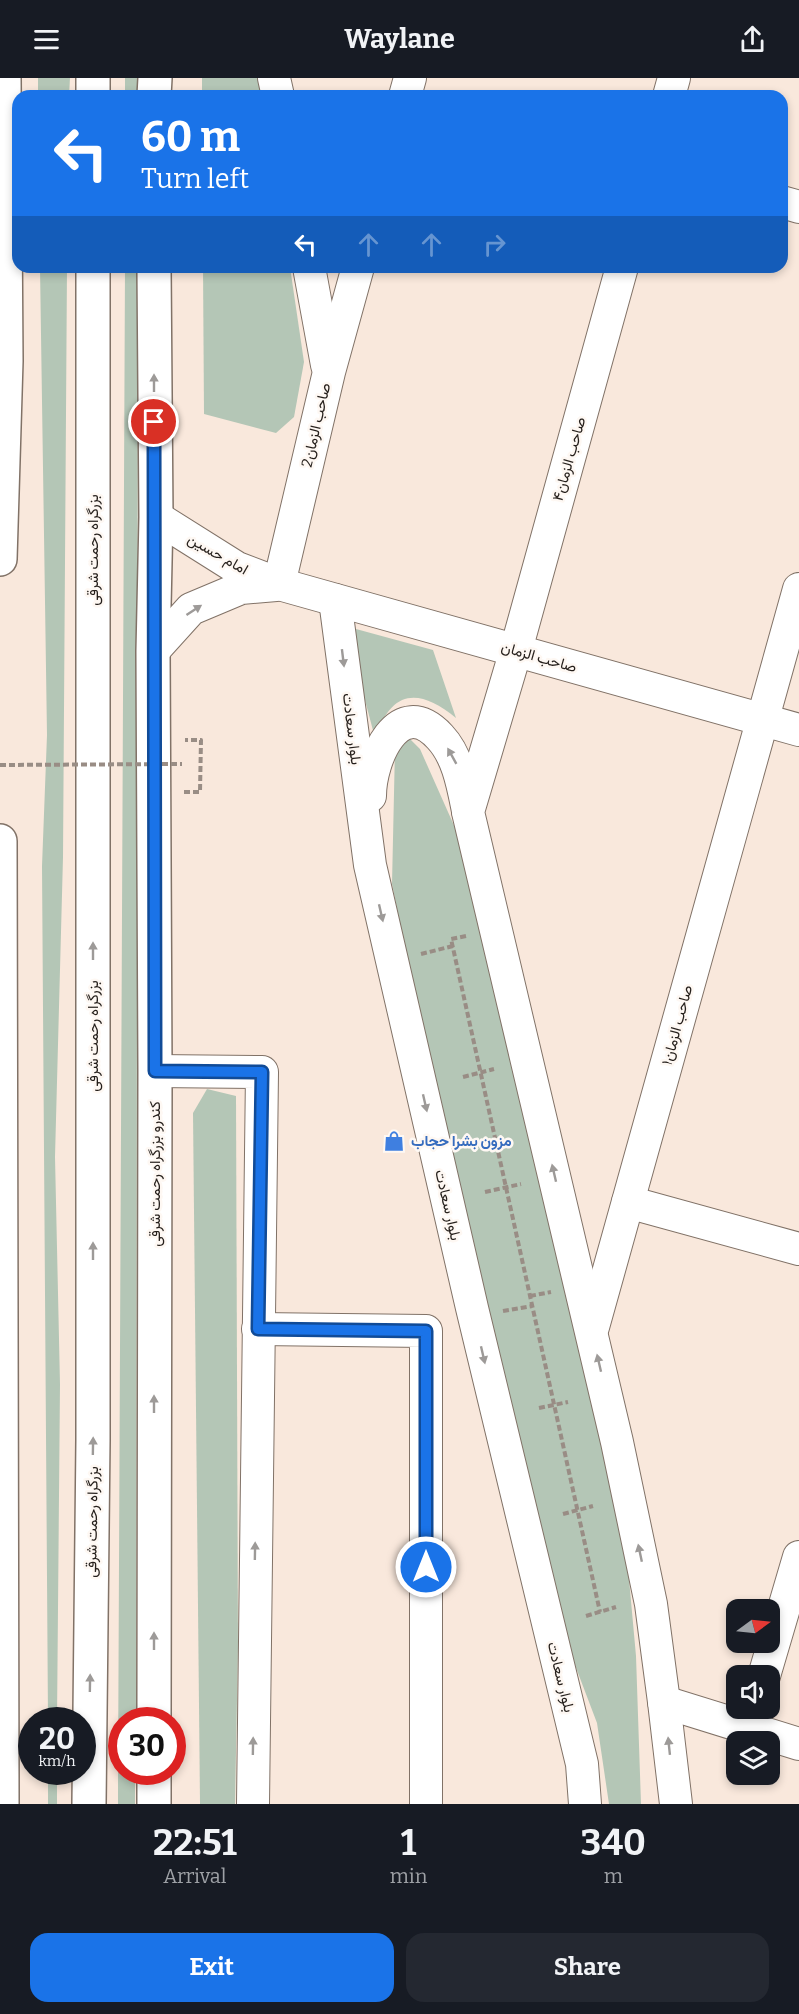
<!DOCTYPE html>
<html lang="en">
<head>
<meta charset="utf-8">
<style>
  :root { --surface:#171b24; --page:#242831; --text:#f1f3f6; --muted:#9ea1a6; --accent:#1a73e8 }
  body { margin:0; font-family:Bitter,Vazirmatn,serif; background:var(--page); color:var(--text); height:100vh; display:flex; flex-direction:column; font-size:22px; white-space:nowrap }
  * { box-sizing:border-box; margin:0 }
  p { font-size:20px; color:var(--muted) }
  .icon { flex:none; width:33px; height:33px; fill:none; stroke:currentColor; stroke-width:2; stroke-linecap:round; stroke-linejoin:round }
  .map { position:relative; height:1726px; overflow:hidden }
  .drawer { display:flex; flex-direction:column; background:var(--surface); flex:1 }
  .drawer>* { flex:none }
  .hud { position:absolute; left:12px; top:12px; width:776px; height:183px; border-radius:18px; box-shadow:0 3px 9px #0003; background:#1a73e8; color:#fff; overflow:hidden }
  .needle { width:39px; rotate:75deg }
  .tools { position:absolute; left:726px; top:1521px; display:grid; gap:12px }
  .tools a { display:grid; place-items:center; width:54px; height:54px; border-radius:12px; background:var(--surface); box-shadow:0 3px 9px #0003; font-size:30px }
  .speed { position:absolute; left:18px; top:1629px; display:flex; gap:12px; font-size:30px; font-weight:700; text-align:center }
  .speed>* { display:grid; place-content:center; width:78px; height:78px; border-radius:50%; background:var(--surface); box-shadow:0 3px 9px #0003; line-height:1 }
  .speed small { font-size:15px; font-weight:400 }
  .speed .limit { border:9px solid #d22; background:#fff; color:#111 }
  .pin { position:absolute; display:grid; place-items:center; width:51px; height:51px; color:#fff; margin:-26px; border:3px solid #fff; border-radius:50%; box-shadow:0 2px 6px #0007 }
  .me { position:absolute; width:66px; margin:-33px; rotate:0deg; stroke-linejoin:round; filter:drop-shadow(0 0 4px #0008) }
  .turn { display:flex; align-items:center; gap:21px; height:126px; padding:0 30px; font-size:27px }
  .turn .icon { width:78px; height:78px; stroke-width:2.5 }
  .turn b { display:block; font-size:42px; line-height:51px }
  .lanes { display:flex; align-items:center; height:57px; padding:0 30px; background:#0003; justify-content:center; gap:30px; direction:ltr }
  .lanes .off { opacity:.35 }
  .eta { display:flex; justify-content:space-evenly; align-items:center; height:102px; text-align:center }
  .eta b { font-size:36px; font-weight:700; line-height:42px }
  .cta { display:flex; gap:12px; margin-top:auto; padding:12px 30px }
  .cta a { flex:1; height:69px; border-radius:18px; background:var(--accent); color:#fff; font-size:24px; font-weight:700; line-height:69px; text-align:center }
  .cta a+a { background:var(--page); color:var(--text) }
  header { display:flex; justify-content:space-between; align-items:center; height:78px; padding:0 30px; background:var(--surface); font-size:27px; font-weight:700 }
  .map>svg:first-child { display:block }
  .green { fill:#b4c6b6 }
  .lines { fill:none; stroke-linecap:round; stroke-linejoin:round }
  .minor-casing { stroke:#817267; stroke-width:34 }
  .major-casing { stroke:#817267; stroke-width:36 }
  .highway-casing { stroke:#817267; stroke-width:36 }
  .path { stroke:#998d85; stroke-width:4; stroke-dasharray:6 3; stroke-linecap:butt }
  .minor { stroke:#fff; stroke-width:32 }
  .major { stroke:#fff; stroke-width:33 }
  .highway { stroke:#fff; stroke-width:33 }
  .path-bridge { stroke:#998d85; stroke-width:4; stroke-dasharray:6 3; stroke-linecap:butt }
  .oneway { fill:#9d9a98 }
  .route-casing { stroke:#114b97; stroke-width:15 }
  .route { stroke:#1a73e8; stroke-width:10 }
  .labels { text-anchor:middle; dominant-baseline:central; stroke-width:5; stroke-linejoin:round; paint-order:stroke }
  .street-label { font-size:15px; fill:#251f1b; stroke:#fef8f3 }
  .shop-label { font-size:15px; font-weight:bold; fill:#366cbe; stroke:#fef8f3; text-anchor:start }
</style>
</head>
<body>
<header><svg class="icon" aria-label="menu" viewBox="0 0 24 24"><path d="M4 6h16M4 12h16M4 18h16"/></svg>Waylane<svg class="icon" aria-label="share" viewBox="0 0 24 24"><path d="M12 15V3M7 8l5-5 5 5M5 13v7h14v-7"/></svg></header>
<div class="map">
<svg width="799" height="1726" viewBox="0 0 799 1726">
  <rect width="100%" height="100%" fill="#f9e8dc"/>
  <!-- green -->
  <g class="green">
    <polygon points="38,0 70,0 69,18 38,18"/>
    <rect x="125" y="0" width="14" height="18"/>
    <polygon points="202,0 262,0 265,18 202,18"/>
    <polygon points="40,189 67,189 63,779 55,1079 60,1306 57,1642 48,1642 42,788 47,657"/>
    <polygon points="125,189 138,189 136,1642 122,1642 122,1694 135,1694 135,1726 118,1726 118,1702"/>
    <polygon points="203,189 290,189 304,284 294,339 276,355 204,336"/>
    <path d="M356,551L433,572L456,640C419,610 392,611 375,660L348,558Z"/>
    <polygon points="407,658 420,671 472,788 625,1457 636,1578 641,1726 609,1726 597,1645 567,1566 450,1089 392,806 395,670"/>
    <polygon points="207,1011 236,1018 238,1570 235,1726 200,1726 193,1035"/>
    <rect x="48" y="1694" width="9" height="32"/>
  </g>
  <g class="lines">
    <!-- minor casing -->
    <g class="minor-casing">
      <g id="minor">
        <polyline points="274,0 278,18"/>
        <polyline points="405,18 410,0"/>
        <polyline points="669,18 674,0"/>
        <polyline points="782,124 799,129"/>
        <polyline points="309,189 327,287"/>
        <polyline points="622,189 516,572 468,734 617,1364 651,1526 664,1624 676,1726"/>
        <polyline points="156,439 237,490 279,506 799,652"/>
        <polyline points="279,506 329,294 358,189"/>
        <polyline points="335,522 370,787 472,1230 582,1686 585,1726"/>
        <polyline points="153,573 191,531 241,510 276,507"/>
        <path d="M370,718C370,682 398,614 440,659C458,678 463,708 468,733"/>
        <polyline points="155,993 262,994 253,1726"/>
        <polyline points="628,1124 799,1171"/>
        <polyline points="593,1249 799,511"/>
        <polyline points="258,1251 426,1253 426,1726"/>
        <polyline points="764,1598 799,1479"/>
        <polyline points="664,1624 799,1666"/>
      </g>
    </g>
    <!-- major casing -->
    <g class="major-casing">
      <g id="major">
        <polyline points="154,18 155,0"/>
        <polyline points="154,1642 155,993 153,573 156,439 154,189"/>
        <polyline points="154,1694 154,1726"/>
      </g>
    </g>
    <!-- highway casing -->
    <g class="highway-casing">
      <g id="highway">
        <polyline points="93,0 93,18"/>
        <polyline points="0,481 6,283 4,0"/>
        <polyline points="0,763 2,1726"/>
        <polyline points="89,1726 93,1362 93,189"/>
      </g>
    </g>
    <!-- path -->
    <g class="path">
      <polyline points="184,714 200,714 201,662 185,662"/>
      <polyline points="466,858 451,861 600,1534"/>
      <polyline points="421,876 453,868"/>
      <polyline points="463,999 494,991"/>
      <polyline points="485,1114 521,1106"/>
      <polyline points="530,1218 551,1214"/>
      <polyline points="503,1233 532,1228"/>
      <polyline points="539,1330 568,1324"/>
      <polyline points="563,1436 593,1428"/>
      <polyline points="586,1538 616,1529"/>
    </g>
    <!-- minor -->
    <use href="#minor" class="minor"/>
    <!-- major -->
    <use href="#major" class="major"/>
    <!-- highway -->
    <use href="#highway" class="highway"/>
    <!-- path-bridge -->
    <polyline class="path-bridge" points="0,687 182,686"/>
  </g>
  <!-- one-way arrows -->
  <defs><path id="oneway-solid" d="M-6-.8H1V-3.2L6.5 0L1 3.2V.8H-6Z" transform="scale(1.5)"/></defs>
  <g class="oneway">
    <use href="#oneway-solid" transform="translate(154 305) rotate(-90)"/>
    <use href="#oneway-solid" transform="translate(194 532) rotate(-33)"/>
    <use href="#oneway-solid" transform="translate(343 580) rotate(83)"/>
    <use href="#oneway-solid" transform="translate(452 678) rotate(-119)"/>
    <use href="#oneway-solid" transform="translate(381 835) rotate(77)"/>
    <use href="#oneway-solid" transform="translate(93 873) rotate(-90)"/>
    <use href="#oneway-solid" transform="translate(425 1025) rotate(77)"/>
    <use href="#oneway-solid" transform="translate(554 1095) rotate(-103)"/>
    <use href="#oneway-solid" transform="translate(93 1173) rotate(-90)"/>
    <use href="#oneway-solid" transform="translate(483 1277) rotate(77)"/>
    <use href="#oneway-solid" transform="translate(599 1285) rotate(-103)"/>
    <use href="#oneway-solid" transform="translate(154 1326) rotate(-90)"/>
    <use href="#oneway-solid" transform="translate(93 1368) rotate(-89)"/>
    <use href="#oneway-solid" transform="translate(255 1473) rotate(-89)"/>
    <use href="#oneway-solid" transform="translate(640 1475) rotate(-102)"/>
    <use href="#oneway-solid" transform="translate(154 1563) rotate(-90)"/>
    <use href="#oneway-solid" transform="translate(90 1605) rotate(-89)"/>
    <use href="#oneway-solid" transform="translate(253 1668) rotate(-89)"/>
    <use href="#oneway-solid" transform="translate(669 1668) rotate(-96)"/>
  </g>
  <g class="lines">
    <!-- route casing -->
    <g class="route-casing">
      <polyline id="route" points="154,344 155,993 262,994 258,1251 426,1253 426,1489"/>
    </g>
    <!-- route -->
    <use href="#route" class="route"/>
  </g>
  <!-- icons -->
  <defs>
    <g id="shop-bare" transform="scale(1.62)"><path d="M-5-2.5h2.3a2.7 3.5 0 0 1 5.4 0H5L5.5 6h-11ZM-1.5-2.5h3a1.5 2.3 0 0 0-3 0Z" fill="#3f7fe0" stroke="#fef8f3" stroke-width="2.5" paint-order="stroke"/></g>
  </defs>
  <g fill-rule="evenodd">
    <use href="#shop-bare" x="394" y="1063"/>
  </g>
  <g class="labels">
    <!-- street labels -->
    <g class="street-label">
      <text transform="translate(316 347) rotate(-77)">2صاحب الزمان</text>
      <text transform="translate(569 381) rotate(-74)">صاحب الزمان۴</text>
      <text transform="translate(93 472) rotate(-90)">بزرگراه رحمت شرقی</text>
      <text transform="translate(218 476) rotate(30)">امام حسین</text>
      <text transform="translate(539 579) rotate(16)">صاحب الزمان</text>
      <text transform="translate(352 651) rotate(83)">بلوار سعادت</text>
      <text transform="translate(677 947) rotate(-75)">صاحب الزمان۱</text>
      <text transform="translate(93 958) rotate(-90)">بزرگراه رحمت شرقی</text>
      <text transform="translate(155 1096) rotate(-90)">کندرو بزرگراه رحمت شرقی</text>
      <text transform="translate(448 1127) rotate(77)">بلوار سعادت</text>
      <text transform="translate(92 1444) rotate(-89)">بزرگراه رحمت شرقی</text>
      <text transform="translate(561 1599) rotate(76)">بلوار سعادت</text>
    </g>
    <!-- shop labels -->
    <g class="shop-label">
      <text x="411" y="1063">مزون بشرا حجاب</text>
    </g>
  </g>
</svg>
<div class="tools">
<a><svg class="needle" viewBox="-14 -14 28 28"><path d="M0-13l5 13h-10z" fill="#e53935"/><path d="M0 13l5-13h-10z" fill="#9ea1a6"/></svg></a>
<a><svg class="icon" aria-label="sound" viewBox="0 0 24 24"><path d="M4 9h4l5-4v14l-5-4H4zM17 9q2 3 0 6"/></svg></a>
<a><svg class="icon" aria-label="layers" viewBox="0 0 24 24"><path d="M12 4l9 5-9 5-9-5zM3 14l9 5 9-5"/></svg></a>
</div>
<div class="speed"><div>20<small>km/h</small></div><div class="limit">30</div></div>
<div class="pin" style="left:154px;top:344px;background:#d93025"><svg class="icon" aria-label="arrive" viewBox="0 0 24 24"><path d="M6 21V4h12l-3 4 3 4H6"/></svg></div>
<svg class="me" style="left:426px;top:1489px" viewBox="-20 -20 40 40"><circle r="17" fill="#1a73e8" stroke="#fff" stroke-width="3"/><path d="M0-11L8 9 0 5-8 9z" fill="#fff"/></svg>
<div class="hud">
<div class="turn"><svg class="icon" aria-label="left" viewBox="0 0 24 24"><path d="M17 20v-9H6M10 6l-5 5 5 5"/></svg><div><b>60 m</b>Turn left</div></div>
<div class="lanes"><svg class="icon" aria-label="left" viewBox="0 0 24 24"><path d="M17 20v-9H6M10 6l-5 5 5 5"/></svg><svg class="icon off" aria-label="ahead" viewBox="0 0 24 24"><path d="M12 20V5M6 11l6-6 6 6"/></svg><svg class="icon off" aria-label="ahead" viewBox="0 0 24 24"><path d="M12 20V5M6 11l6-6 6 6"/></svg><svg class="icon off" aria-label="right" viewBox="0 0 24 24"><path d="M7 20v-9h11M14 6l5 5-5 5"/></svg></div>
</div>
</div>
<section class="drawer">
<div class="eta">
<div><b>22:51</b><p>Arrival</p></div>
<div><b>1</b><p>min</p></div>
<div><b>340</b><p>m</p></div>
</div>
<div class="cta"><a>Exit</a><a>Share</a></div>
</section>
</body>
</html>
